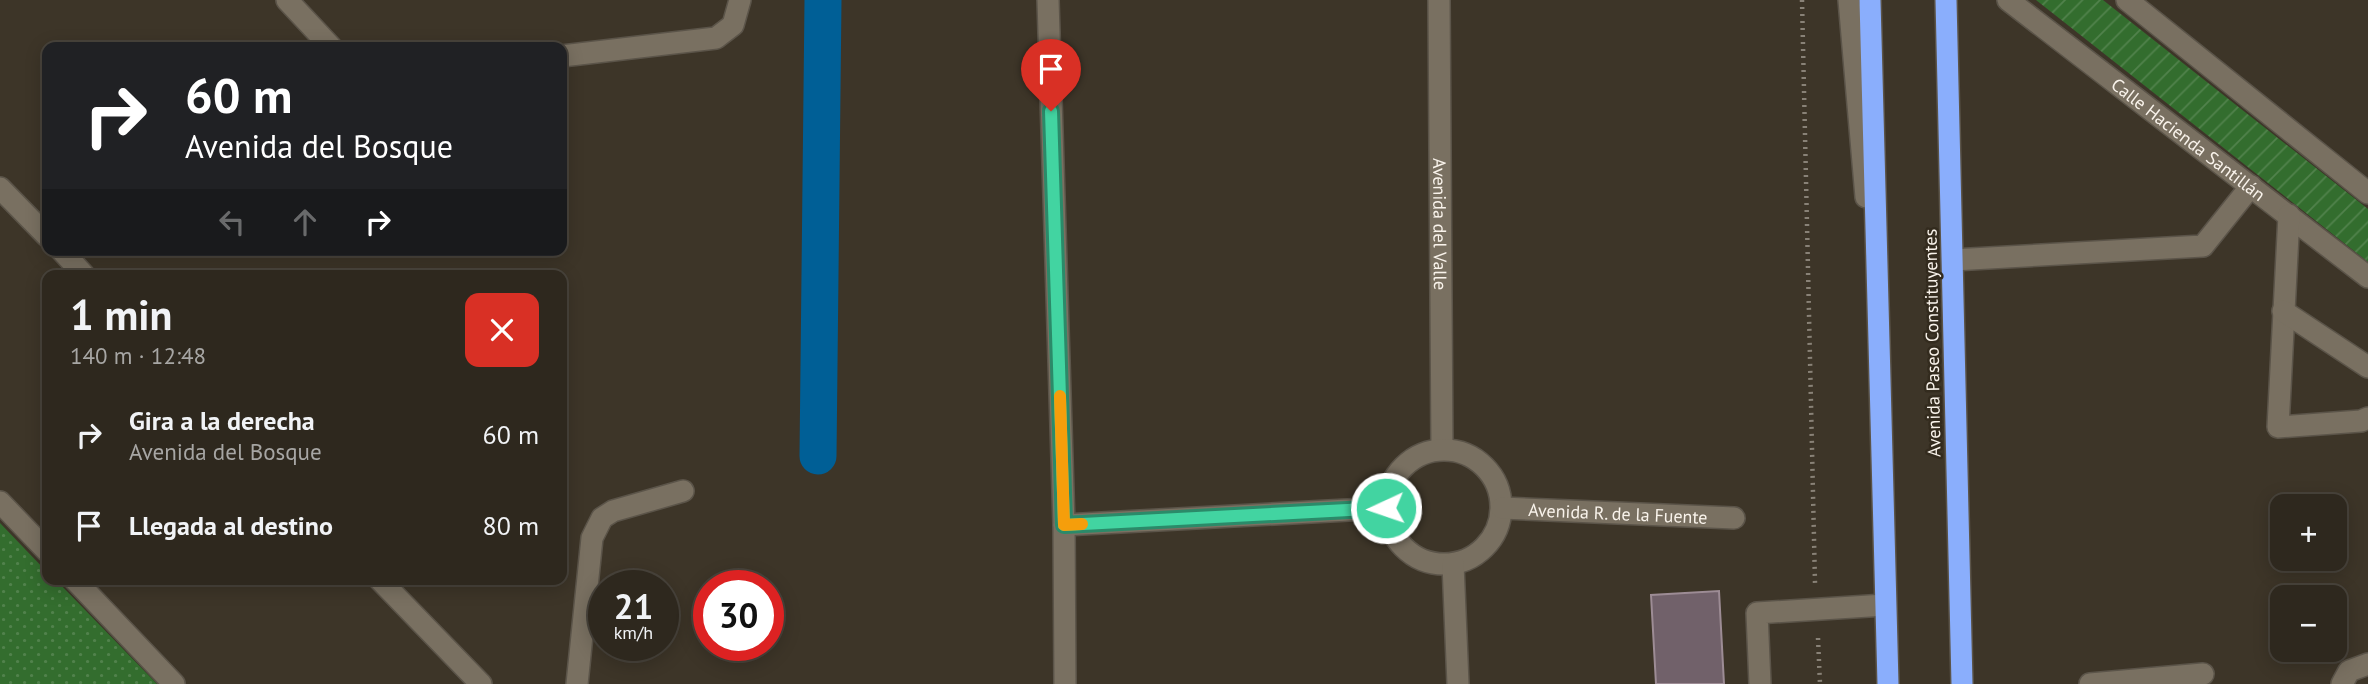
<!DOCTYPE html>
<html lang="es">
<head>
<meta charset="utf-8">
<style>
  :root { --surface:#2e281e; --page:#3a342b; --text:#f1f3f6; --muted:#a7a6a4; --line:#49443c }
  body { margin:0; font-family:"PT Sans",sans-serif; background:var(--page); color:var(--text); height:100vh; display:flex; flex-direction:column; font-size:26px; white-space:nowrap }
  * { box-sizing:border-box; margin:0 }
  p { font-size:23px; color:var(--muted) }
  .icon { flex:none; width:38px; height:38px; fill:none; stroke:currentColor; stroke-width:2; stroke-linecap:round; stroke-linejoin:round }
  .map { position:relative; flex:1; overflow:hidden }
  .drawer { position:absolute; left:42px; top:270px; width:525px; height:315px; display:flex; flex-direction:column; background:var(--surface); border-radius:14px; box-shadow:0 4px 18px #0003,0 0 0 2px var(--line) }
  .drawer>* { flex:none }
  .hud { position:absolute; left:42px; top:42px; width:525px; height:214px; border-radius:14px; box-shadow:0 4px 18px #0003,0 0 0 2px var(--line); background:#202124; color:#fff; overflow:hidden }
  .controls { position:absolute; left:2270px; top:494px; display:grid; gap:14px }
  .controls a { display:grid; place-items:center; width:77px; height:77px; border-radius:14px; background:var(--surface); box-shadow:0 4px 18px #0003,0 0 0 2px var(--line); font-size:35px }
  .speed { position:absolute; left:588px; top:570px; display:flex; gap:14px; font-size:35px; font-weight:700; text-align:center }
  .speed>* { display:grid; place-content:center; width:91px; height:91px; border-radius:50%; background:var(--surface); box-shadow:0 4px 18px #0003,0 0 0 2px var(--line); line-height:1 }
  .speed small { font-size:18px; font-weight:400 }
  .speed .limit { border:10px solid #d22; background:#fff; color:#111 }
  .pin { position:absolute; display:grid; place-items:center; width:60px; height:60px; color:#fff; margin:-72px -30px; border-radius:50% 50% 50% 0; rotate:-45deg; box-shadow:0 0 7px #0007 }
  .pin .icon { rotate:45deg }
  .me { position:absolute; width:77px; margin:-38px; rotate:267deg; stroke-linejoin:round; filter:drop-shadow(0 0 5px #0008) }
  .turn { display:flex; align-items:center; gap:24px; height:147px; padding:0 28px; font-size:32px }
  .turn .icon { width:91px; height:91px; stroke-width:2.5 }
  .turn b { display:block; font-size:49px; line-height:60px }
  .lanes { display:flex; align-items:center; height:66px; padding:0 28px; background:#0003; justify-content:center; gap:35px; direction:ltr }
  .lanes .off { opacity:.35 }
  .round { display:grid; place-items:center; flex:none; width:74px; height:74px; border-radius:14px; background:var(--page) }
  .overview { display:flex; align-items:center; justify-content:space-between; height:119px; padding:0 28px }
  h1 { font-size:42px; font-weight:600; line-height:52px }
  ul { padding:0; list-style:none }
  li { display:flex; align-items:center; gap:21px; height:91px; padding:0 28px }
  li div { flex:1 }
  li b { display:block; font-size:26px }
  li em { font-style:normal }
  .map>svg:first-child { display:block }
  .grass { fill:url(#grass-dots) }
  .garden { fill:url(#garden-furrows) }
  .lines { fill:none; stroke-linecap:round; stroke-linejoin:round }
  .canal { stroke:#005f96; stroke-width:37 }
  .building { fill:#71616a; stroke:#9d8c95; stroke-width:2 }
  .minor-casing { stroke:#5b5449; stroke-width:24 }
  .highway-casing { stroke:#5b5449; stroke-width:24 }
  .path { stroke:#898277; stroke-width:4.5; stroke-dasharray:2 5; stroke-linecap:butt }
  .minor { stroke:#797061; stroke-width:21 }
  .highway { stroke:#8aaefc; stroke-width:21 }
  .route-casing { stroke:#2b8a69; stroke-width:18 }
  .route { stroke:#42d4a1; stroke-width:12 }
  .slow { stroke:#f59e0b; stroke-width:12 }
  .labels { text-anchor:middle; dominant-baseline:central; stroke-width:5; stroke-linejoin:round; paint-order:stroke }
  .street-label { font-size:18px; fill:#f9f3eb; stroke:#332b1e }
</style>
</head>
<body>
<div class="map">
<svg width="2368" height="684" viewBox="0 0 2368 684">
  <defs>
    <pattern id="grass-dots" width="8" height="8" patternUnits="userSpaceOnUse" patternTransform="scale(1.75)"><rect width="8" height="8" fill="#336d2e"/><path d="M2 2h.1M6 6h.1" fill="none" stroke="#51824c" stroke-width="1.8" stroke-linecap="round"/></pattern>
    <pattern id="garden-furrows" width="10" height="10" patternUnits="userSpaceOnUse" patternTransform="scale(1.75)"><rect width="10" height="10" fill="#336d2e"/><path d="M-1 1l2-2M0 10L10 0M9 11l2-2" fill="none" stroke="#51824c"/></pattern>
  </defs>
  <rect width="100%" height="100%" fill="#3d3528"/>
  <!-- grass -->
  <polygon class="grass" points="0,523 47,572 47,579 55,579 157,684 0,684"/>
  <!-- garden -->
  <polygon class="garden" points="2036,0 2103,0 2368,209 2368,262"/>
  <g class="lines">
    <!-- canal -->
    <polyline class="canal" points="818,456 823,0"/>
  </g>
  <!-- building -->
  <polygon class="building" points="1719,591 1724,684 1656,684 1651,595"/>
  <g class="lines">
    <!-- minor casing -->
    <g class="minor-casing">
      <g id="minor">
        <polyline points="287,0 331,47"/>
        <polyline points="1048,0 1064,525 1065,684"/>
        <path id="s1" d="M1439,0L1442,449"/>
        <polyline points="1849,0 1866,197"/>
        <path id="s2" d="M2008,0L2368,277"/>
        <polyline points="2127,0 2368,193"/>
        <polyline points="562,56 716,38 733,25 740,0"/>
        <polyline points="0,188 47,236"/>
        <polyline points="2289,215 2278,427 2361,421 2368,418"/>
        <polyline points="61,250 84,275"/>
        <polyline points="1953,260 2203,246 2251,186"/>
        <polyline points="2283,311 2368,367"/>
        <circle cx="1444" cy="507" r="57"/>
        <polyline points="0,502 47,551"/>
        <path id="s3" d="M1502,508L1734,518"/>
        <polyline points="1064,525 1386,508"/>
        <polyline points="1453,564 1458,684"/>
        <polyline points="74,579 174,684"/>
        <polyline points="379,579 481,684"/>
        <polyline points="577,684 592,538 602,518 613,511 683,491"/>
        <polyline points="1760,684 1757,613 1885,605"/>
        <polyline points="2090,684 2203,674"/>
        <polyline points="2342,684 2349,671 2368,664"/>
      </g>
    </g>
    <!-- highway casing -->
    <g class="highway-casing">
      <g id="highway">
        <polyline points="1870,0 1888,684"/>
        <polyline points="1946,0 1962,684"/>
      </g>
    </g>
    <!-- path -->
    <g class="path">
      <polyline points="1802,0 1815,583"/>
      <polyline points="1818,638 1820,684"/>
    </g>
    <!-- minor -->
    <use href="#minor" class="minor"/>
    <!-- highway -->
    <use href="#highway" class="highway"/>
  </g>
  <g class="lines">
    <!-- route casing -->
    <g class="route-casing">
      <polyline id="route" points="1051,111 1064,525 1386,508"/>
    </g>
    <!-- route -->
    <use href="#route" class="route"/>
    <!-- slow -->
    <polyline class="slow" points="1060,396 1064,525 1082,524"/>
  </g>
  <g class="labels">
    <!-- street labels -->
    <g class="street-label">
      <text stroke="none"><textPath href="#s2" startOffset="228">Calle Hacienda Santillán</textPath></text>
      <text stroke="none"><textPath href="#s1" startOffset="224">Avenida del Valle</textPath></text>
      <text transform="translate(1932 343) rotate(-91)">Avenida Paseo Constituyentes</text>
      <text stroke="none"><textPath href="#s3" startOffset="116">Avenida R. de la Fuente</textPath></text>
    </g>
  </g>
</svg>
<div class="controls">
<a>+</a>
<a>−</a>
</div>
<div class="speed"><div>21<small>km/h</small></div><div class="limit">30</div></div>
<div class="pin" style="left:1051px;top:111px;background:#d93025"><svg class="icon" aria-label="arrive" viewBox="0 0 24 24"><path d="M6 21V4h12l-3 4 3 4H6"/></svg></div>
<svg class="me" style="left:1386px;top:508px" viewBox="-20 -20 40 40"><circle r="17" fill="#42d4a1" stroke="#fff" stroke-width="3"/><path d="M0-11L8 9 0 5-8 9z" fill="#fff"/></svg>
<div class="hud">
<div class="turn"><svg class="icon" aria-label="right" viewBox="0 0 24 24"><path d="M7 20v-9h11M14 6l5 5-5 5"/></svg><div><b>60 m</b>Avenida del Bosque</div></div>
<div class="lanes"><svg class="icon off" aria-label="left" viewBox="0 0 24 24"><path d="M17 20v-9H6M10 6l-5 5 5 5"/></svg><svg class="icon off" aria-label="ahead" viewBox="0 0 24 24"><path d="M12 20V5M6 11l6-6 6 6"/></svg><svg class="icon" aria-label="right" viewBox="0 0 24 24"><path d="M7 20v-9h11M14 6l5 5-5 5"/></svg></div>
</div>
<section class="drawer">
<div class="overview"><div><h1>1 min</h1><p>140 m · 12:48</p></div><a class="round" style="background:#d93025;color:#fff"><svg class="icon" aria-label="close" viewBox="0 0 24 24"><path d="M6 6l12 12M18 6L6 18"/></svg></a></div>
<ul>
<li><svg class="icon" aria-label="right" viewBox="0 0 24 24"><path d="M7 20v-9h11M14 6l5 5-5 5"/></svg><div><b>Gira a la derecha</b><p>Avenida del Bosque</p></div><em>60 m</em></li>
<li><svg class="icon" aria-label="arrive" viewBox="0 0 24 24"><path d="M6 21V4h12l-3 4 3 4H6"/></svg><div><b>Llegada al destino</b></div><em>80 m</em></li>
</ul>
</section>
</div>
</body>
</html>
